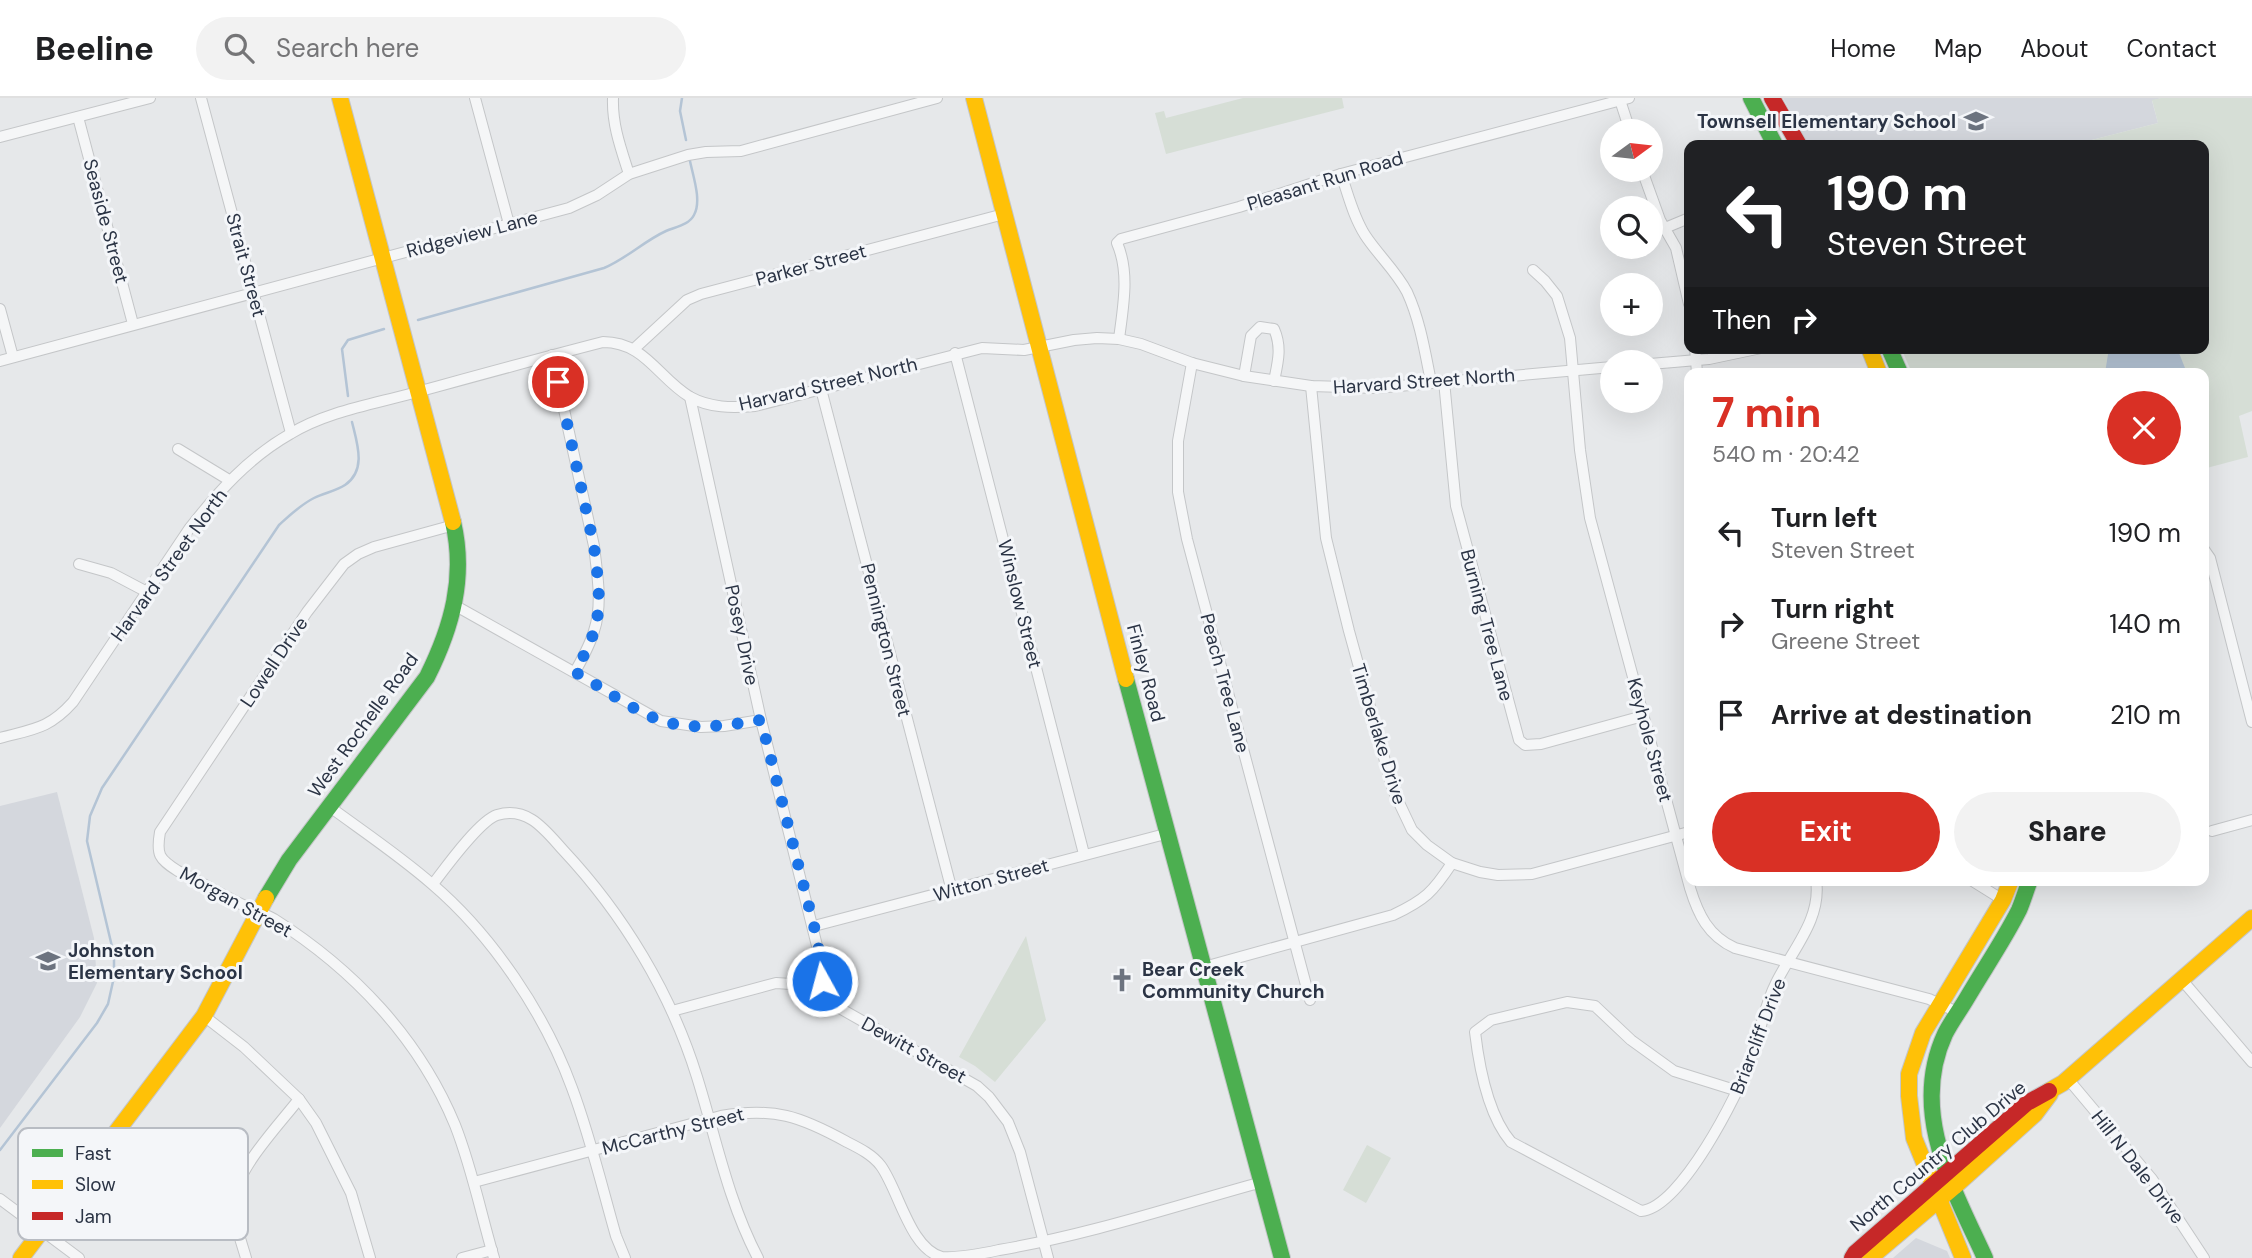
<!DOCTYPE html>
<html lang="en">
<head>
<meta charset="utf-8">
<style>
  :root { --surface:#fff; --page:#f2f2f2; --text:#202124; --muted:#757577; --line:#e0e0e0; --accent:#d93025 }
  body { margin:0; font-family:"DM Sans",sans-serif; background:var(--page); color:var(--text); height:100vh; display:flex; flex-direction:column; font-size:26px; white-space:nowrap }
  * { box-sizing:border-box; margin:0 }
  p { font-size:23px; color:var(--muted) }
  .icon { flex:none; width:38px; height:38px; fill:none; stroke:currentColor; stroke-width:2; stroke-linecap:round; stroke-linejoin:round }
  .map { position:relative; flex:1; overflow:hidden }
  .panel { position:absolute; left:1684px; top:270px; width:525px; height:518px; display:flex; flex-direction:column; background:var(--surface); border-radius:14px; box-shadow:0 7px 28px #0002 }
  .panel>* { flex:none }
  .top-card { position:absolute; left:1684px; top:42px; width:525px; height:214px; border-radius:14px; box-shadow:0 7px 28px #0002; background:#202124; color:#fff; overflow:hidden }
  .needle { width:46px; rotate:75deg }
  .fabs { position:absolute; left:1600px; top:21px; display:grid; gap:14px }
  .fabs a { display:grid; place-items:center; width:63px; height:63px; border-radius:50%; background:var(--surface); box-shadow:0 7px 28px #0002; font-size:35px }
  .pin { position:absolute; display:grid; place-items:center; width:60px; height:60px; color:#fff; margin:-30px; border:4px solid #fff; border-radius:50%; box-shadow:0 2px 7px #0007 }
  .me { position:absolute; width:77px; margin:-38px; rotate:353deg; stroke-linejoin:round; filter:drop-shadow(0 0 5px #0008) }
  .turn { display:flex; align-items:center; gap:24px; height:147px; padding:0 28px; font-size:32px }
  .turn .icon { width:91px; height:91px; stroke-width:2.5 }
  .turn b { display:block; font-size:49px; line-height:60px }
  .then { display:flex; align-items:center; height:66px; padding:0 28px; background:#0003; gap:14px; font-size:26px }
  .round { display:grid; place-items:center; flex:none; width:74px; height:74px; border-radius:37px; background:var(--page) }
  .headline { display:flex; align-items:center; justify-content:space-between; height:119px; padding:0 28px }
  h1 { font-size:42px; font-weight:700; line-height:52px; color:var(--accent) }
  .button { display:flex; gap:14px; margin-top:auto; padding:14px 28px }
  .button a { flex:1; height:80px; border-radius:42px; background:var(--accent); color:#fff; font-size:28px; font-weight:700; line-height:80px; text-align:center }
  .button a+a { background:var(--page); color:var(--text) }
  ul { padding:0; list-style:none }
  li { display:flex; align-items:center; gap:21px; height:91px; padding:0 28px }
  li div { flex:1 }
  li b { display:block; font-size:26px }
  li em { font-style:normal }
  header { display:flex; align-items:center; gap:42px; box-sizing:border-box; height:98px; padding:0 35px; background:var(--surface); border-bottom:2px solid var(--line) }
  header strong { font-size:33px }
  nav { display:flex; gap:38px; margin-inline-start:auto; font-size:24px }
  .search { width:490px; height:63px; background:var(--page); display:flex; align-items:center; gap:18px; box-sizing:border-box; padding:0 24px; border-radius:38px; color:var(--muted); font-size:26px }
  .map>svg:first-child { display:block }
  .built { fill:#d4d7dd }
  .green { fill:#d6ded6 }
  .water { fill:#b4c4d5 }
  .lines { fill:none; stroke-linecap:round; stroke-linejoin:round }
  .stream { stroke:#b4c4d5; stroke-width:2.5 }
  .street-casing { stroke:#c4c6c8; stroke-width:12 }
  .fast-casing { stroke:#c4c6c8; stroke-width:18 }
  .slow-casing { stroke:#c4c6c8; stroke-width:18 }
  .jam-casing { stroke:#c4c6c8; stroke-width:18 }
  .street { stroke:#f5f6f7; stroke-width:10 }
  .fast { stroke:#4caf50; stroke-width:16 }
  .slow { stroke:#ffc107; stroke-width:16 }
  .jam { stroke:#c62828; stroke-width:16 }
  .route { stroke:#1a73e8; stroke-width:12; stroke-dasharray:0 21.6 }
  .labels { text-anchor:middle; dominant-baseline:central; stroke-width:6; stroke-linejoin:round; paint-order:stroke }
  .poi-label { font-size:19px; font-weight:bold; fill:#2b3445; stroke:#f4f6f9; text-anchor:start }
  .street-label { font-size:19px; fill:#2b3445; stroke:#f4f6f9 }
  .key { fill:#f4f6f9; stroke:#b8bcc3; stroke-width:2 }
  .key-label { font-size:19px; fill:#2b3445 }
</style>
</head>
<body>
<header>
<strong>Beeline</strong>
<div class="search"><svg class="icon" aria-label="search" viewBox="0 0 24 24"><circle cx="10" cy="10" r="6"/><path d="M15 15l6 6"/></svg>Search here</div>
<nav><a>Home</a><a>Map</a><a>About</a><a>Contact</a></nav>
</header>
<div class="map">
<svg width="2252" height="1160" viewBox="0 0 2252 1160">
  <rect width="100%" height="100%" fill="#e6e8ea"/>
  <!-- built -->
  <g class="built">
    <polygon points="1783,0 2161,0 2152,3 2158,25 2072,47 1809,47"/>
    <polygon points="57,694 94,840 97,885 80,919 0,1030 0,708"/>
    <polygon points="1916,1140 1947,1153 1950,1160 1893,1160"/>
  </g>
  <!-- green -->
  <g class="green">
    <polygon points="1243,0 1342,0 1344,10 1166,56 1155,15 1164,13 1166,20"/>
    <polygon points="2161,0 2252,0 2252,313 2239,318 2248,359 2203,371 2203,275 1912,275 1901,250 2203,250 2203,47 2072,47 2158,25 2152,2"/>
    <polygon points="1026,838 1046,922 995,984 975,968 959,959"/>
    <polygon points="1367,1047 1391,1060 1366,1105 1343,1092"/>
  </g>
  <!-- water -->
  <polygon class="water" points="2109,250 2177,250 2187,275 2105,275"/>
  <g class="lines">
    <!-- stream -->
    <g class="stream">
      <polyline points="682,0 680,13 686,42"/>
      <path d="M418,222L604,170C626,161 644,143 666,133C675,129 689,127 694,117C702,103 693,78 690,63"/>
      <polyline points="348,298 342,251 348,242 384,231"/>
      <path d="M0,1052L97,925L108,906L114,879V857L87,743L90,718L102,690L279,427C290,417 300,407 314,400C324,395 336,393 345,387C367,372 357,345 352,324"/>
    </g>
    <!-- street casing -->
    <g class="street-casing">
      <g id="street">
        <polyline points="201,0 291,335"/>
        <polyline points="475,0 509,126"/>
        <path d="M613,0C612,27 621,51 629,76"/>
        <polyline points="1620,2 1630,33"/>
        <polyline points="78,19 133,226"/>
        <polyline points="0,39 150,0"/>
        <polyline points="1642,72 1660,122 1676,150 1689,206"/>
        <path d="M1341,76C1348,96 1353,118 1365,137C1378,157 1396,173 1407,194C1420,222 1425,254 1431,284"/>
        <polyline points="1665,130 1689,120"/>
        <path d="M1533,172L1545,183L1557,198L1570,240L1580,352L1590,420L1690,790C1698,816 1708,838 1735,850L1929,901L1957,914"/>
        <polyline points="0,211 13,259"/>
        <path d="M1119,241C1123,209 1130,175 1117,145L1121,141L1239,109L1341,76L1629,0"/>
        <polyline points="635,250 687,202 701,196 1004,116"/>
        <polyline points="1695,250 1697,275"/>
        <polyline points="955,255 1084,756"/>
        <path d="M552,257L594,448C597,475 603,506 594,533C590,547 582,561 575,574"/>
        <polyline points="0,263 569,110 597,97 629,76 688,57 706,54 741,53 937,0"/>
        <polyline points="1192,265 1178,343 1178,394 1187,441 1310,902"/>
        <polyline points="1650,266 1709,261 1761,250"/>
        <path d="M1244,278L1251,238L1260,229L1274,231C1282,249 1278,264 1274,283"/>
        <polyline points="1444,283 1456,408 1519,642 1525,647 1541,646 1643,618"/>
        <polyline points="1311,288 1326,440 1349,533 1393,692 1412,732 1427,747 1452,765 1480,774 1498,777 1532,776 1689,734"/>
        <polyline points="821,291 952,793"/>
        <polyline points="690,299 761,622 823,872 823,883 813,895"/>
        <polyline points="178,351 229,382"/>
        <path d="M454,427L374,449L358,456L344,466L307,514L160,734C156,757 159,761 178,773C201,784 222,797 245,808C254,812 265,816 274,821C353,871 419,940 455,1027C472,1070 481,1116 494,1160"/>
        <polyline points="2203,450 2210,460 2252,624"/>
        <polyline points="79,466 111,475 147,494"/>
        <polyline points="456,508 661,623 701,629 724,628 761,622"/>
        <path d="M0,640C33,631 49,631 73,604L189,431C218,394 248,360 290,336C324,315 368,307 406,297C472,279 537,261 603,244C645,244 658,280 690,299C710,310 732,310 755,308L982,250L1024,252L1074,242L1097,240L1119,241L1141,246L1192,265L1244,278L1311,288L1376,290L1612,269"/>
        <path d="M330,709C364,734 400,758 432,786C492,837 545,916 572,990C590,1038 602,1089 616,1138L625,1160"/>
        <polyline points="2212,733 2252,722"/>
        <polyline points="1971,782 2003,802"/>
        <path d="M433,786C446,769 479,723 497,717C528,708 545,732 563,752C623,816 671,895 697,979C716,1040 728,1103 758,1160"/>
        <polyline points="814,828 1169,735"/>
        <path d="M1204,869L1393,817C1425,802 1433,794 1452,765"/>
        <polyline points="2182,882 2252,964"/>
        <polyline points="672,913 776,885 791,886 813,895 977,988 989,999 1008,1024 1020,1054 1048,1160"/>
        <polyline points="204,918 244,949 299,1001 316,1025 351,1095 370,1160"/>
        <polyline points="2068,981 2152,1081 2204,1160"/>
        <path d="M1738,993L1674,973L1631,942L1595,908L1567,904L1491,922L1475,934C1479,968 1488,1017 1511,1044L1641,1113C1681,1110 1738,996 1751,961C1760,936 1764,908 1776,885C1792,852 1822,821 1816,782"/>
        <path d="M474,1084L721,1018C774,1009 800,1018 847,1044C859,1050 873,1057 881,1068C899,1093 910,1151 942,1159C960,1160 981,1156 999,1152C1088,1137 1175,1108 1262,1084"/>
        <polyline points="0,1101 79,1160"/>
        <path d="M246,1160C241,1142 232,1120 234,1101C238,1069 279,1027 299,1001"/>
        <polyline points="462,1160 492,1152"/>
      </g>
    </g>
    <!-- fast casing -->
    <g class="fast-casing">
      <g id="fast">
        <polyline points="1751,0 1775,47"/>
        <polyline points="1889,250 1900,275"/>
        <polyline points="1126,581 1282,1160"/>
        <path d="M266,800L289,762L427,579C452,529 466,479 453,424"/>
        <path d="M1985,1160C1953,1090 1909,1014 1945,936C1951,924 1960,912 1967,900C1984,871 2004,842 2019,812C2023,803 2026,792 2030,782"/>
      </g>
    </g>
    <!-- slow casing -->
    <g class="slow-casing">
      <g id="slow">
        <polyline points="340,0 453,424"/>
        <polyline points="974,0 1126,581"/>
        <polyline points="1869,250 1879,275"/>
        <polyline points="2049,993 2063,985 2252,820"/>
        <polyline points="21,1160 204,918 266,800"/>
        <polyline points="1870,1160 1954,1089 2035,1016 2050,996"/>
        <polyline points="1963,1160 1914,1040 1909,998 1909,976 1923,935 2003,802 2011,782"/>
      </g>
    </g>
    <!-- jam casing -->
    <g class="jam-casing">
      <g id="jam">
        <polyline points="1772,0 1799,47"/>
        <polyline points="1852,1160 1855,1155 2027,1005 2049,993"/>
      </g>
    </g>
    <!-- street -->
    <use href="#street" class="street"/>
    <!-- fast -->
    <use href="#fast" class="fast"/>
    <!-- slow -->
    <use href="#slow" class="slow"/>
    <!-- jam -->
    <use href="#jam" class="jam"/>
  </g>
  <g class="lines">
    <!-- route -->
    <path class="route" d="M558,284L594,448C597,475 603,506 594,533C590,547 582,561 575,574C601,589 635,614 662,623C695,633 728,627 761,622L814,828L823,872L822,883"/>
  </g>
  <!-- icons -->
  <defs>
    <g id="school-bare" transform="scale(1.89)"><path d="M0-5L7-2L0 1L-7-2ZM-4 1L0 2.5L4 1V4Q0 6-4 4Z" fill="#6c737f" stroke="#f4f6f9" stroke-width="2.5" paint-order="stroke"/></g>
    <g id="church-bare" transform="scale(1.89)"><path d="M-1.2-6h2.4v3.5h3.3v2.4h-3.3V6h-2.4V-.1h-3.3v-2.4h3.3Z" fill="#6c737f" stroke="#f4f6f9" stroke-width="2.5" paint-order="stroke"/></g>
  </defs>
  <g fill-rule="evenodd">
    <use href="#school-bare" x="1976" y="23"/>
    <use href="#school-bare" x="48" y="863"/>
    <use href="#church-bare" x="1122" y="882"/>
  </g>
  <g class="labels">
    <!-- poi labels -->
    <g class="poi-label">
      <text x="1956" y="23" text-anchor="end">Townsell Elementary School</text>
      <text x="68" y="852">Johnston<tspan x="68" dy="22">Elementary School</tspan></text>
      <text x="1142" y="871">Bear Creek<tspan x="1142" dy="22">Community Church</tspan></text>
    </g>
    <!-- street labels -->
    <g class="street-label">
      <text transform="translate(1325 83) rotate(-17)">Pleasant Run Road</text>
      <text transform="translate(106 123) rotate(75)">Seaside Street</text>
      <text transform="translate(472 136) rotate(-15)">Ridgeview Lane</text>
      <text transform="translate(246 167) rotate(75)">Strait Street</text>
      <text transform="translate(811 167) rotate(-15)">Parker Street</text>
      <text transform="translate(1424 283) rotate(-4)">Harvard Street North</text>
      <text transform="translate(828 286) rotate(-13)">Harvard Street North</text>
      <text transform="translate(169 467) rotate(-54)">Harvard Street North</text>
      <text transform="translate(1020 506) rotate(76)">Winslow Street</text>
      <text transform="translate(1487 527) rotate(75)">Burning Tree Lane</text>
      <text transform="translate(742 537) rotate(78)">Posey Drive</text>
      <text transform="translate(886 542) rotate(76)">Pennington Street</text>
      <text transform="translate(274 564) rotate(-56)">Lowell Drive</text>
      <text transform="translate(1146 575) rotate(75)">Finley Road</text>
      <text transform="translate(1225 585) rotate(75)">Peach Tree Lane</text>
      <text transform="translate(363 627) rotate(-54)">West Rochelle Road</text>
      <text transform="translate(1379 636) rotate(73)">Timberlake Drive</text>
      <text transform="translate(1650 642) rotate(75)">Keyhole Street</text>
      <text transform="translate(991 782) rotate(-15)">Witton Street</text>
      <text transform="translate(236 804) rotate(29)">Morgan Street</text>
      <text transform="translate(1758 938) rotate(-69)">Briarcliff Drive</text>
      <text transform="translate(914 952) rotate(29)">Dewitt Street</text>
      <text transform="translate(673 1033) rotate(-14)">McCarthy Street</text>
      <text transform="translate(1938 1058) rotate(-40)">North Country Club Drive</text>
      <text transform="translate(2138 1069) rotate(52)">Hill N Dale Drive</text>
    </g>
  </g>
  <!-- legend -->
  <rect x="18" y="1030" width="230" height="112" rx="10" class="key"/>
  <rect x="32" y="1051" width="31" height="8" fill="#4caf50"/>
  <rect x="32" y="1082" width="31" height="9" fill="#ffc107"/>
  <rect x="32" y="1114" width="31" height="8" fill="#c62828"/>
  <g class="key-label">
    <text x="75" y="1062">Fast</text>
    <text x="75" y="1093">Slow</text>
    <text x="75" y="1125">Jam</text>
  </g>
</svg>
<div class="fabs">
<a><svg class="needle" viewBox="-14 -14 28 28"><path d="M0-13l5 13h-10z" fill="#e53935"/><path d="M0 13l5-13h-10z" fill="#757577"/></svg></a>
<a><svg class="icon" aria-label="search" viewBox="0 0 24 24"><circle cx="10" cy="10" r="6"/><path d="M15 15l6 6"/></svg></a>
<a>+</a>
<a>−</a>
</div>
<div class="pin" style="left:558px;top:284px;background:#d93025"><svg class="icon" aria-label="arrive" viewBox="0 0 24 24"><path d="M6 21V4h12l-3 4 3 4H6"/></svg></div>
<svg class="me" style="left:822px;top:883px" viewBox="-20 -20 40 40"><circle r="17" fill="#1a73e8" stroke="#fff" stroke-width="3"/><path d="M0-11L8 9 0 5-8 9z" fill="#fff"/></svg>
<div class="top-card">
<div class="turn"><svg class="icon" aria-label="left" viewBox="0 0 24 24"><path d="M17 20v-9H6M10 6l-5 5 5 5"/></svg><div><b>190 m</b>Steven Street</div></div>
<div class="then">Then<svg class="icon" aria-label="right" viewBox="0 0 24 24"><path d="M7 20v-9h11M14 6l5 5-5 5"/></svg></div>
</div>
<section class="panel">
<div class="headline"><div><h1>7 min</h1><p>540 m · 20:42</p></div><a class="round" style="background:#d93025;color:#fff"><svg class="icon" aria-label="close" viewBox="0 0 24 24"><path d="M6 6l12 12M18 6L6 18"/></svg></a></div>
<ul>
<li><svg class="icon" aria-label="left" viewBox="0 0 24 24"><path d="M17 20v-9H6M10 6l-5 5 5 5"/></svg><div><b>Turn left</b><p>Steven Street</p></div><em>190 m</em></li>
<li><svg class="icon" aria-label="right" viewBox="0 0 24 24"><path d="M7 20v-9h11M14 6l5 5-5 5"/></svg><div><b>Turn right</b><p>Greene Street</p></div><em>140 m</em></li>
<li><svg class="icon" aria-label="arrive" viewBox="0 0 24 24"><path d="M6 21V4h12l-3 4 3 4H6"/></svg><div><b>Arrive at destination</b></div><em>210 m</em></li>
</ul>
<div class="button"><a>Exit</a><a>Share</a></div>
</section>
</div>
</body>
</html>
